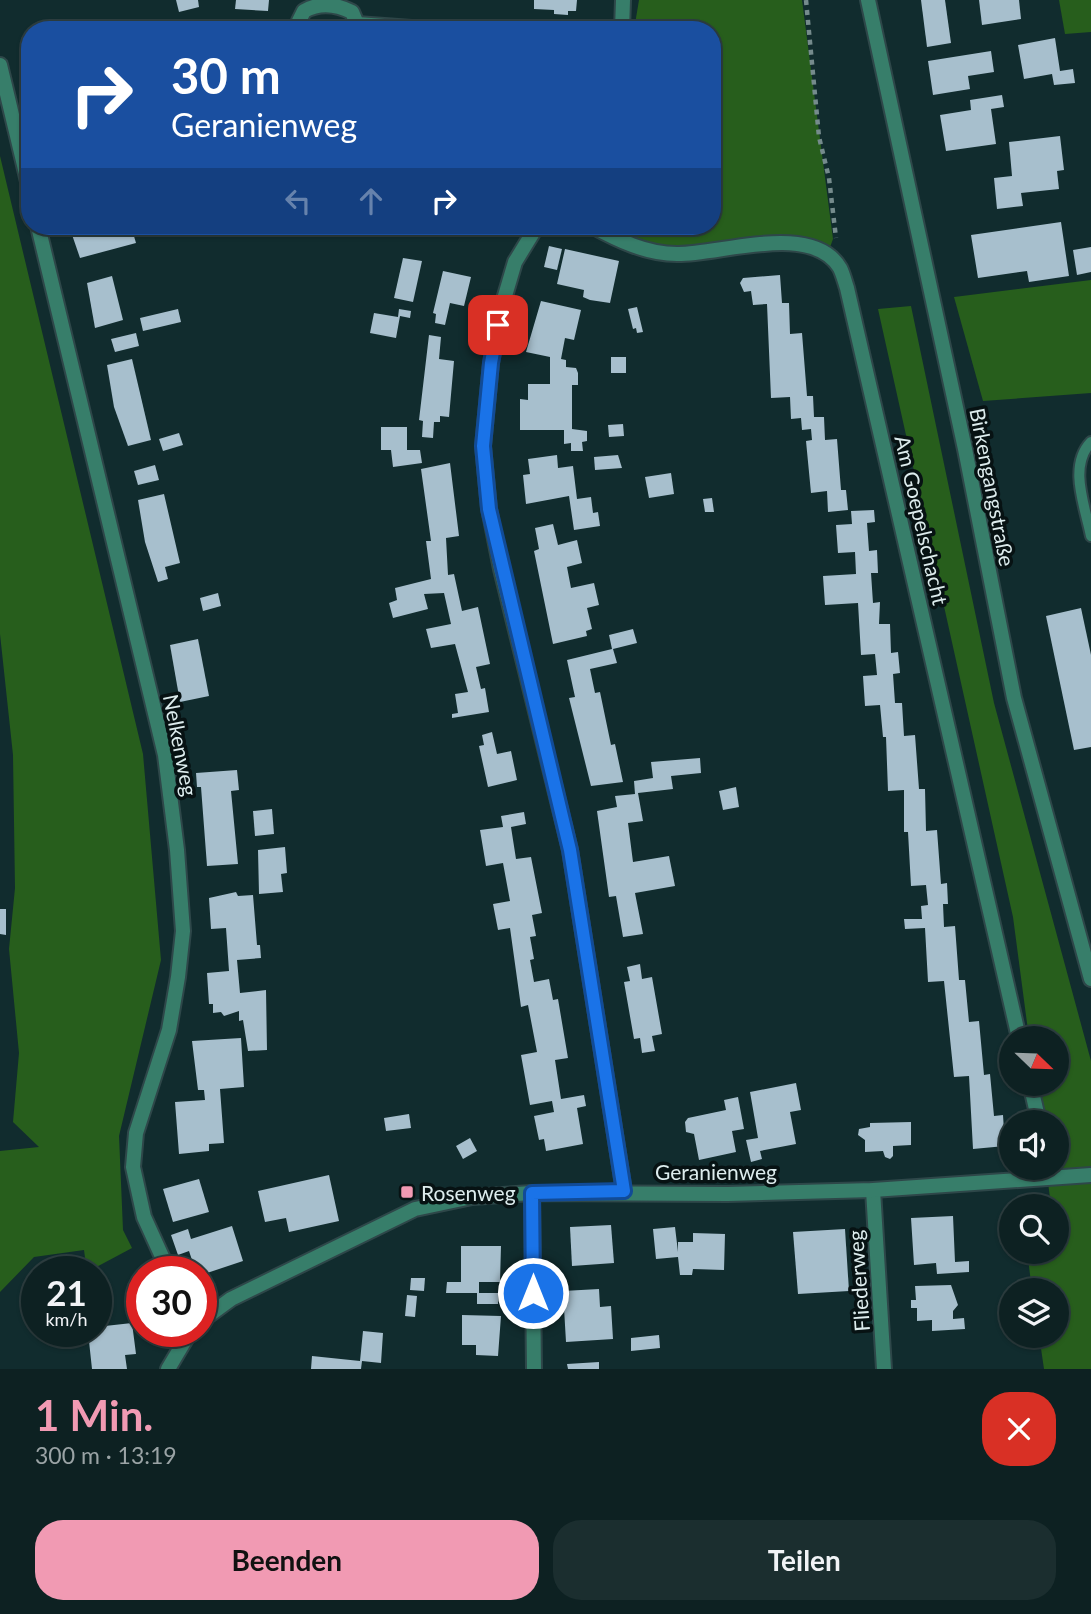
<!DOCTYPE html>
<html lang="de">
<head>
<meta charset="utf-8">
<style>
  :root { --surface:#0d2122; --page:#1b2e2f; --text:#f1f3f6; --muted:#9aa3a5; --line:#2d3e40; --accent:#f19ab3 }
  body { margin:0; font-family:Lato,sans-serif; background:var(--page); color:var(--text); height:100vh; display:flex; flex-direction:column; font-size:26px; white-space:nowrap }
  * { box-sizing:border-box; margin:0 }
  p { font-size:23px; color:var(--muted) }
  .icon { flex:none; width:38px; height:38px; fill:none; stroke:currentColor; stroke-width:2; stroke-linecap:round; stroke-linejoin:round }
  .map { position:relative; height:1369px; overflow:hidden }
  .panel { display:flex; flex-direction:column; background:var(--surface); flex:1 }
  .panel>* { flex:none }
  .banner { position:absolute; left:21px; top:21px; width:700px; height:214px; border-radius:28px; box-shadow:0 2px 5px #0004,0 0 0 2px var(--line); background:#1a4fa0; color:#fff; overflow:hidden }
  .needle { width:46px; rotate:113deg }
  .tools { position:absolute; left:999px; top:1026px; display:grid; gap:14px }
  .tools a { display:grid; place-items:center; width:70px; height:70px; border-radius:50%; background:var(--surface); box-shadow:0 2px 5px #0004,0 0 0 2px var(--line); font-size:35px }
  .speed { position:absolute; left:21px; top:1256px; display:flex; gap:14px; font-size:35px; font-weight:700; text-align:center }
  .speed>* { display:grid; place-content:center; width:91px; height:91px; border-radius:50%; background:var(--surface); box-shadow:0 2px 5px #0004,0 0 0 2px var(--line); line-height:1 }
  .speed small { font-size:18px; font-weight:400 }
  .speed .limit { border:10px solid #d22; background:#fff; color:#111 }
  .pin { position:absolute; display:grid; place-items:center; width:60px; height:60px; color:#fff; margin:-30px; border-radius:14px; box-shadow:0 4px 10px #0006 }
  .me { position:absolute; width:77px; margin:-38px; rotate:0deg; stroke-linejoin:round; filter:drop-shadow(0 0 5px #0008) }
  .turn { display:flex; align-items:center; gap:24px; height:147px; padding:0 35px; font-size:32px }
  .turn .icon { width:91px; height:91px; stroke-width:2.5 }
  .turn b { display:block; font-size:49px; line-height:60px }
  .lanes { display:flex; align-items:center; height:66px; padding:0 35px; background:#0003; justify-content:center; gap:35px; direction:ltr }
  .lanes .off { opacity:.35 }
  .round { display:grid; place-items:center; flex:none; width:74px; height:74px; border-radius:28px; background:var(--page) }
  .head { display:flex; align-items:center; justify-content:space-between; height:119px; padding:0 35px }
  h1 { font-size:42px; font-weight:700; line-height:52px; color:var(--accent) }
  .cta { display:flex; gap:14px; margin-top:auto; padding:14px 35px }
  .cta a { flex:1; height:80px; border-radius:28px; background:var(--accent); color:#111; font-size:28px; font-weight:700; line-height:80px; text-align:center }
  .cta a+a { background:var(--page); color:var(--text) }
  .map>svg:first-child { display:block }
  .green { fill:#275e1c }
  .building { fill:#a7bfcd }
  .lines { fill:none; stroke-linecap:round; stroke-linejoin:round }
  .service-casing { stroke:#2e4749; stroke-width:14 }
  .minor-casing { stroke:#2e4749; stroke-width:18 }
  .tertiary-casing { stroke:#2e4749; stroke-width:18 }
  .path { stroke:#758b8c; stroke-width:4.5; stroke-dasharray:5 5; stroke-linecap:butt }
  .service { stroke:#377e6a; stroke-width:10 }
  .minor { stroke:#377e6a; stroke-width:14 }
  .tertiary { stroke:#377e6a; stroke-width:14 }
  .route-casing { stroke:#114b97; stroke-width:18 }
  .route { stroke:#1a73e8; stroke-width:12 }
  .poi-dot { fill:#f19ab3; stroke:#071213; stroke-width:2.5 }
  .labels { text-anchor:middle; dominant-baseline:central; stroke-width:7; stroke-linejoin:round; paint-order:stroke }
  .street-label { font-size:21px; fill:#ddeced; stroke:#071213 }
  .poi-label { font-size:21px; fill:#ddeced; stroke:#071213; text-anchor:start }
</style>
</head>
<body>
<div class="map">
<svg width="1091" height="1369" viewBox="0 0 1091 1369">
  <rect width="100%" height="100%" fill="#112c2e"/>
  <!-- green -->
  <g class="green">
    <polygon points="639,0 802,0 833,239 829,250 716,245 672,247 645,243 603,226 712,226 712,30 634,30"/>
    <polygon points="1059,0 1091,0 1091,32 1065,34"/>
    <polygon points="0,156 143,754 161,960 119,1136 123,1230 132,1248 87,1272 84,1250 34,1257 0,1292 0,1151 39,1147 13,1122 19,1053 9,949 15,888 13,755 0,634"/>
    <polygon points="1091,280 1091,393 983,401 954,297"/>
    <polygon points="911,306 994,703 1091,1061 1091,1369 1044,1369 1039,1335 1057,1335 1057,1290 1032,1290 1027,1251 1057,1251 1057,1206 1029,1206 1050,1198 1046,1167 1057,1167 1057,1122 1040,1122 1035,1083 1057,1083 1057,1038 1029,1038 1013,917 878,309"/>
  </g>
  <!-- building -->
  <g class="building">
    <polygon points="176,0 198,0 199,7 179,12"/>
    <polygon points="236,0 269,0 268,11 235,9"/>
    <polygon points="534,0 577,0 576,11 568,11 568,15 554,14 554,10 534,9"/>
    <polygon points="921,0 945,0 951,43 927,47"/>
    <polygon points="979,0 1019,0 1021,19 982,25"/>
    <polygon points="1055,38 1060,71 1073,69 1075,83 1054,85 1052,74 1024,79 1018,45"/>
    <polygon points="991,51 994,72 968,76 970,89 933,95 928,61"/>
    <polygon points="1002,95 1004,107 991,109 996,144 946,151 940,115 971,110 970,100"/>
    <polygon points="1060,136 1064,170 1057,171 1059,189 1021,193 1023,206 997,209 994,178 1012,176 1009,142"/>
    <polygon points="1061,222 1069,276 1029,282 1027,271 978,278 971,235"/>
    <polygon points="69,226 131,226 136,243 80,258"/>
    <polygon points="549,246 562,249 557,270 544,267"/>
    <polygon points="1091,247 1091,272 1077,275 1073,250"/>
    <polygon points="565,249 619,261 610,303 590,300 583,297 584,290 557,284"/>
    <polygon points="403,258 422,261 413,302 394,298"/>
    <polygon points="443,271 471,277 464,306 450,303 445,325 435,323 436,314 433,313"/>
    <polygon points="780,275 782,303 789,303 790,334 802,333 807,396 813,396 814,417 824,417 825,440 837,439 841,490 846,490 848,510 828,512 827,491 811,493 806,441 812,440 811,429 802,430 801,418 791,419 790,397 771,398 767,304 753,305 751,291 744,292 740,283 743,278"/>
    <polygon points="112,276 123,320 95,328 87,283"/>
    <polygon points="541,301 581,310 574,340 565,338 561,359 566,360 566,367 576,368 578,373 578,385 572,385 572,429 587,431 587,441 582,442 583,451 571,451 571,443 564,444 564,430 520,430 520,399 528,400 528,384 550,384 550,357 526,352"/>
    <polygon points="637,307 643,332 637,333 636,328 633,329 628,309"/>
    <polygon points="178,309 181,322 143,331 140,318"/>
    <polygon points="399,309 411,311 410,318 400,316 396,338 370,333 374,313 398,317"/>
    <polygon points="136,333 139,346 115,352 111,339"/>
    <polygon points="429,335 441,337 439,359 454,361 449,417 440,416 440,422 434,422 433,438 422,437 423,421 419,420"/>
    <rect x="611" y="357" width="15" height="16"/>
    <polygon points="132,359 151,440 128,446 114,407 107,365"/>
    <polygon points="623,424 624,436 609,437 608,425"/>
    <polygon points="381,427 407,427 407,450 420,450 422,463 393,467 391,450 381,450"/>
    <polygon points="179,433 183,445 163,451 159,439"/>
    <polygon points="557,455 558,468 573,466 577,499 591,497 593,513 598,512 600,526 574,530 569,496 526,504 523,475 530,474 528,459"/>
    <polygon points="618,455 622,468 595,470 594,457"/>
    <polygon points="450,463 459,536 446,538 448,575 454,574 462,611 478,607 490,664 476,667 481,689 485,688 489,712 452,718 452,714 458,713 455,694 468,692 455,644 431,648 426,629 451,624 444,593 424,594 428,609 393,618 389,603 397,600 395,588 431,579 426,541 431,541 421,469"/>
    <polygon points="155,465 159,480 138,485 134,471"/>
    <polygon points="671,473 674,494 649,498 645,477"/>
    <polygon points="164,494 180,563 165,567 168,579 158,582 145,542 138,500"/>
    <polygon points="712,498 714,512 705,512 703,499"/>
    <polygon points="874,510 875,522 867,523 869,551 877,550 878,573 871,573 873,603 880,602 879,624 890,624 891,653 898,652 900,673 893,674 895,703 902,703 904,736 915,735 919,789 925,789 926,831 937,830 941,884 947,883 948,904 943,904 944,927 955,926 959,980 965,980 969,1022 979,1021 984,1075 990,1074 994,1116 1003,1115 1005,1146 973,1149 969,1076 954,1077 944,981 928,982 925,928 905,929 904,919 922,919 921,906 928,905 926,885 911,886 908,832 904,832 904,790 888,791 886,737 883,737 880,705 865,706 863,676 877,675 875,654 861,655 858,603 825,605 823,576 856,574 855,552 838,553 836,525 852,524 851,511"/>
    <polygon points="553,524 558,545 577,540 582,563 567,567 571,588 594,583 599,605 587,608 592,629 586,631 587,636 553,644 534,551 539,549 535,528"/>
    <polygon points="218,593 221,606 203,611 200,598"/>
    <polygon points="1081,608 1091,655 1091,747 1074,750 1046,616"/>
    <polygon points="633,629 637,643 613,649 617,663 590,669 595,693 600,692 611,745 615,744 623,782 591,786 569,698 575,697 567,660 612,649 609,635"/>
    <polygon points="198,639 209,696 180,702 170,645"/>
    <polygon points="492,732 497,754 511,751 517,780 488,787 479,746 484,745 482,735"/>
    <polygon points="700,758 701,773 671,776 673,789 638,793 643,821 628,823 633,862 669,856 675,886 635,893 643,934 623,937 616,896 609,897 597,811 617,807 615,796 635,794 634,781 653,778 651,762"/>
    <polygon points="237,770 239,790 231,791 238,864 207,866 201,787 197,787 196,773"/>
    <polygon points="736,787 739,807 723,810 719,791"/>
    <polygon points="272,809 274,834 255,836 253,811"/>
    <polygon points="524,812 526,824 511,827 516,859 531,857 542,913 532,915 536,936 530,937 534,959 530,960 534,982 549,979 553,1000 558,999 568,1058 555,1060 561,1099 584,1095 586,1106 577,1108 583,1144 546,1151 544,1139 539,1140 534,1116 554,1112 552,1101 530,1105 521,1055 537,1052 528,1005 521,1007 510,928 498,930 493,904 510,901 503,863 486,866 480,830 503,827 501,816"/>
    <polygon points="285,847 287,873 281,874 283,892 259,894 258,850"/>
    <polygon points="236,892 238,896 253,895 257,945 260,945 261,958 237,960 240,993 266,990 267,1050 248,1051 243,1020 239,1021 239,1011 224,1016 221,1012 213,1013 213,1004 209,1004 207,973 229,971 226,928 211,929 209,898"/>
    <polygon points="0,909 6,909 6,935 0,934"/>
    <polygon points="640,964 642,979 652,977 662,1034 652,1036 655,1051 642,1053 640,1038 634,1039 624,982 630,981 627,967"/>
    <polygon points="241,1038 244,1087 220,1089 224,1143 209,1144 209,1151 179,1154 175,1102 205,1100 204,1090 198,1090 192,1041"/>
    <polygon points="796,1083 801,1110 790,1112 796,1144 760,1151 762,1159 751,1162 746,1140 758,1138 750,1092"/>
    <polygon points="738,1097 744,1129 732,1131 736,1152 699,1160 694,1134 686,1132 685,1122 688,1118 726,1110 724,1100"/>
    <polygon points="409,1114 411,1128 386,1131 384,1118"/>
    <polygon points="911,1122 911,1145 893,1146 893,1156 890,1159 885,1157 883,1151 865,1152 865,1140 858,1135 859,1129 870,1127 870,1123"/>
    <polygon points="470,1138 477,1151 463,1159 456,1146"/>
    <polygon points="329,1175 339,1221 289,1232 286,1218 265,1222 258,1191"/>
    <polygon points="199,1179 209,1212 173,1222 163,1189"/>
    <polygon points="953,1216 955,1262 969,1261 969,1272 937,1274 936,1263 914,1265 911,1218"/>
    <polygon points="611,1225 614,1263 572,1266 570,1227"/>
    <polygon points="232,1226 243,1261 201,1275 196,1272 189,1251 178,1255 171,1235 188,1229 191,1239"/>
    <polygon points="675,1227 678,1252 678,1242 693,1242 693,1233 725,1234 724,1270 693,1269 692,1275 680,1275 678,1257 656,1259 653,1229"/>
    <polygon points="845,1229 849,1291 798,1294 793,1232"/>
    <polygon points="461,1246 501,1246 500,1282 479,1282 479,1293 446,1293 447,1282 461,1282"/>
    <polygon points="411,1278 425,1278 424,1291 410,1290"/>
    <polygon points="951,1285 958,1305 953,1311 953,1319 964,1318 965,1329 932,1331 932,1320 917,1321 917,1308 911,1308 911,1300 916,1300 915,1286"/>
    <polygon points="599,1289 600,1307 611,1306 613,1339 566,1342 563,1291"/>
    <rect x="477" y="1293" width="21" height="11"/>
    <polygon points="407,1295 417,1296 415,1317 405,1316"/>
    <polygon points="462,1315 501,1316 498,1356 476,1355 476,1345 462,1345"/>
    <polygon points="132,1323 136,1354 125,1355 127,1369 92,1369 88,1332 96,1332 96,1327"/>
    <polygon points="363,1331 383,1333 381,1363 362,1361 361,1369 311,1369 312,1356 360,1361"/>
    <polygon points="659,1335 660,1348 631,1351 631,1338"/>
    <polygon points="599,1362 599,1369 568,1369 567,1364"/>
  </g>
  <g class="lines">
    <!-- service casing -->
    <g class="service-casing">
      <path id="service" d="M1091,442C1068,466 1085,506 1091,536"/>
    </g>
    <!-- minor casing -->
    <g class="minor-casing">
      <g id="minor">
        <polyline points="357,24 439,30"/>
        <path d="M303,30L299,21L304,11C320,2 336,4 352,12L357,24"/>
        <polyline points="622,30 623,0"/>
        <polyline points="0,65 30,190"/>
        <polyline points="38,226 165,755 177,850 183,931 178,977 169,1030 136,1133 133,1167 144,1217 169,1272"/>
        <polyline points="537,226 515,262 502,306 491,363 483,446 489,509 501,569 570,850 624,1191"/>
        <path d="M592,226C618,240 646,254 677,254C719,255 812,221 840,268C843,274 845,282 847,288L1019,1038"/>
        <polyline points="1030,1083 1039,1122"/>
        <polyline points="873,1190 884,1369"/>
        <polyline points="532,1193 534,1369"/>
        <polyline points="201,1321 231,1299 415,1209 472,1197 532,1193 728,1194 873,1190 1091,1175"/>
        <polyline points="168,1369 190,1332"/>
      </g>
    </g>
    <!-- tertiary casing -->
    <g class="tertiary-casing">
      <polyline id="tertiary" points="868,0 965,449 1014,698 1091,979"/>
    </g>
    <!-- path -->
    <polyline class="path" points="806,0 819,137 829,178 836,238"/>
    <!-- service -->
    <use href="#service" class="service"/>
    <!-- minor -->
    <use href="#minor" class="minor"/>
    <!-- tertiary -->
    <use href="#tertiary" class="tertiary"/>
  </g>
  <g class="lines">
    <!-- route casing -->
    <g class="route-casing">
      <polyline id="route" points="498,325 491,363 483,446 489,509 570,850 624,1191 532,1193 533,1293"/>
    </g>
    <!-- route -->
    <use href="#route" class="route"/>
  </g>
  <!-- markers -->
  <rect class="poi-dot" x="400" y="1185" width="14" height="14" rx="3.5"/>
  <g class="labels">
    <!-- street labels -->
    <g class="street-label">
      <text transform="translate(993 487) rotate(79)">Birkengangstraße</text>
      <text transform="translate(922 520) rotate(77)">Am Goepelschacht</text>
      <text transform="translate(181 745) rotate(79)">Nelkenweg</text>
      <text x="716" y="1171">Geranienweg</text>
      <text transform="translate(858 1281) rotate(-94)">Fliederweg</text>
    </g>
    <!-- poi labels -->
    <g class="poi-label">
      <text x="421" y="1192">Rosenweg</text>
    </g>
  </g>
</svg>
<div class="tools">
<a><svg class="needle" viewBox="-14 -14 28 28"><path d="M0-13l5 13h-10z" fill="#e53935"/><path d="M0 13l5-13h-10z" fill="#9aa3a5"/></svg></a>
<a><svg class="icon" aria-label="sound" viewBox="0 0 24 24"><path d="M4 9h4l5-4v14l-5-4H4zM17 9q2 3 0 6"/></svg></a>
<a><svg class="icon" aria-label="search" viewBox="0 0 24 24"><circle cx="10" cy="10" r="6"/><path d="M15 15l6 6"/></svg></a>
<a><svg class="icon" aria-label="layers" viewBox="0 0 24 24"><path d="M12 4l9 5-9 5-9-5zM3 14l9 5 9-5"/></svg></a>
</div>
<div class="speed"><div>21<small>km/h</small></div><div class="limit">30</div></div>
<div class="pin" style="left:498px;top:325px;background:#d93025"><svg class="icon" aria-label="arrive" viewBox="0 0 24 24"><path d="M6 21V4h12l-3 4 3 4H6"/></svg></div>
<svg class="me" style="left:533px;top:1293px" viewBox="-20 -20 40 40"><circle r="17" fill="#1a73e8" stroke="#fff" stroke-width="3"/><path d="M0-11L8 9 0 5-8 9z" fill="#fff"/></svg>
<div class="banner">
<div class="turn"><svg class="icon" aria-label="right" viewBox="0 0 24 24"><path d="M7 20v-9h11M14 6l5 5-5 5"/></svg><div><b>30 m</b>Geranienweg</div></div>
<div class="lanes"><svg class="icon off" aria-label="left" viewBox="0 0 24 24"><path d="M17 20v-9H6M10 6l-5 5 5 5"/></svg><svg class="icon off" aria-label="ahead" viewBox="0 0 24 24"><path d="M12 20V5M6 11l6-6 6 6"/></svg><svg class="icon" aria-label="right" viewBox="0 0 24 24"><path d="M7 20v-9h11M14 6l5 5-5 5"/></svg></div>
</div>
</div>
<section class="panel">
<div class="head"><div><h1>1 Min.</h1><p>300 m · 13:19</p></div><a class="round" style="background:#d93025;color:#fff"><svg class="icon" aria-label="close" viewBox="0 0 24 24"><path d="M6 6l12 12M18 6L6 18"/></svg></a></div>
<div class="cta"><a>Beenden</a><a>Teilen</a></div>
</section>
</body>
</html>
